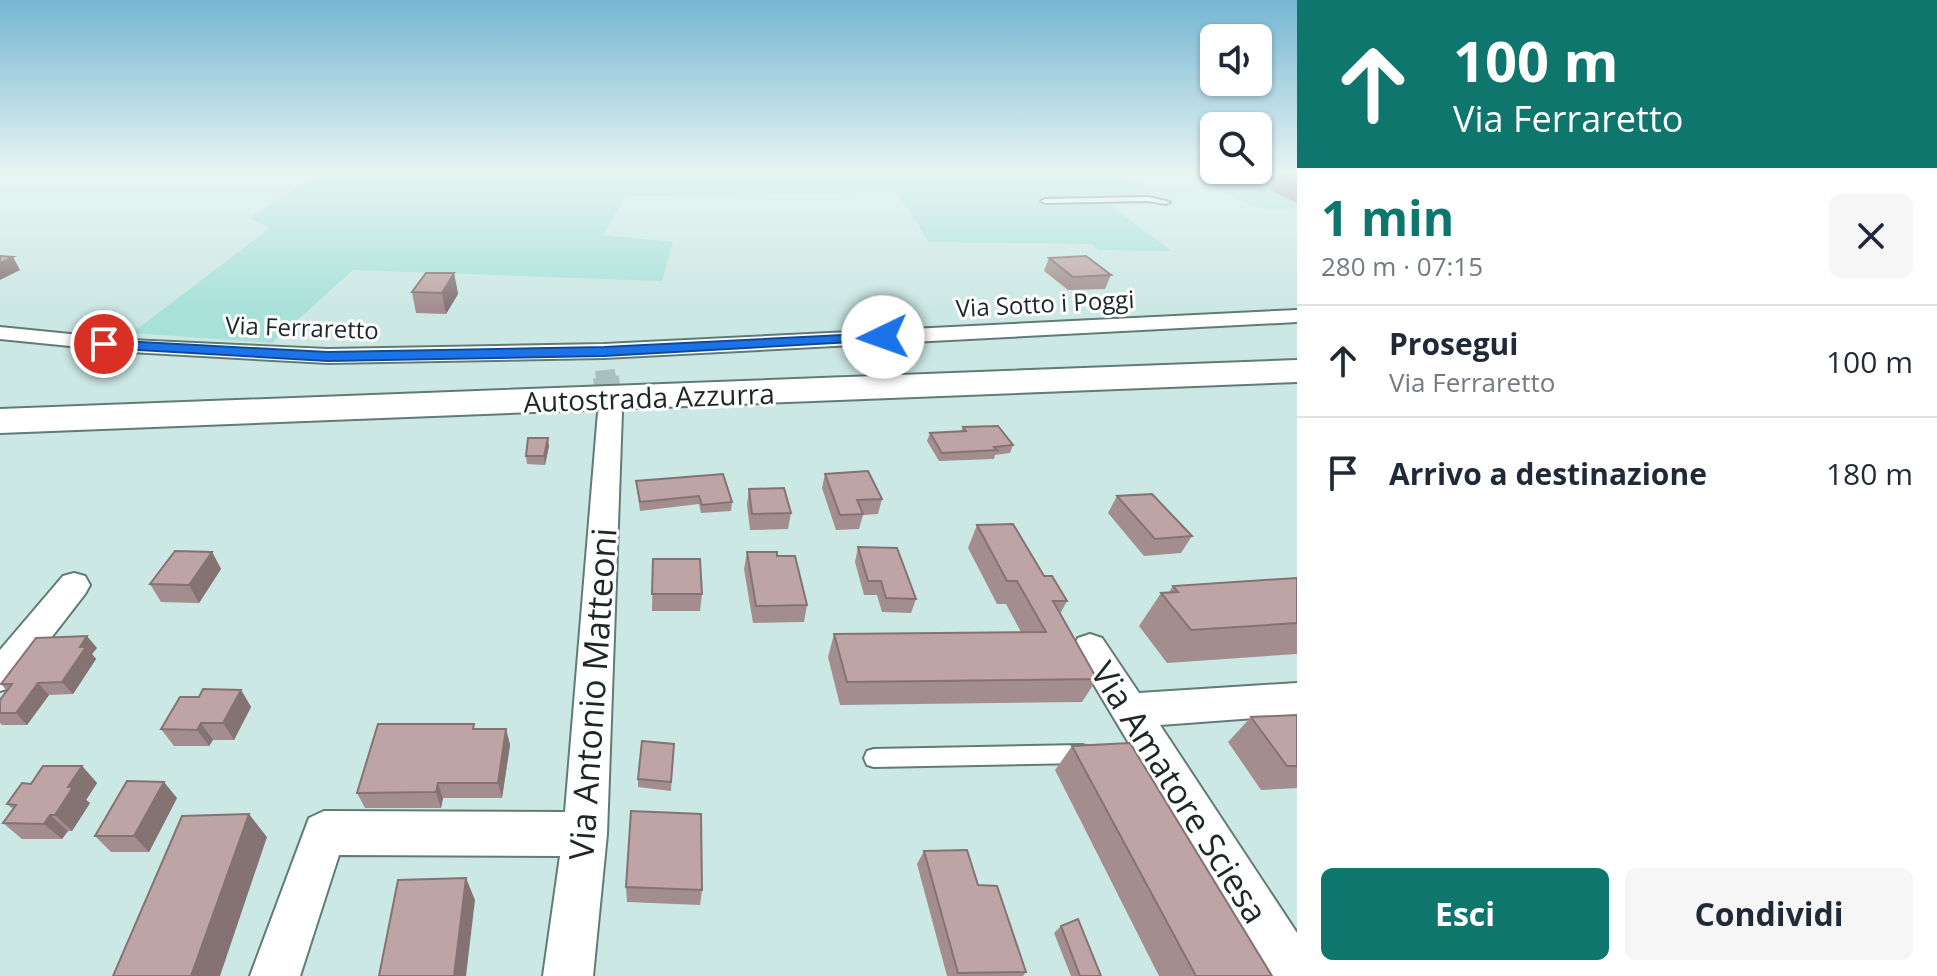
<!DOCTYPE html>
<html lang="it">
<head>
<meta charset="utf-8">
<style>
  :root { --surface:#fff; --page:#f6f6f7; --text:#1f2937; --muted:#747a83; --line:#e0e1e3; --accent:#0f766e }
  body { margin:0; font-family:"Open Sans",sans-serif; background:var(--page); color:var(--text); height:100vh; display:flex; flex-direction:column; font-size:30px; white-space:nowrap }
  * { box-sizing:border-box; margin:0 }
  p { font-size:26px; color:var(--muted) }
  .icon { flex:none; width:44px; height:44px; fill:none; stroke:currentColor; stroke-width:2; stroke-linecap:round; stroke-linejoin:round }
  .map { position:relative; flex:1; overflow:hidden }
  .panel { display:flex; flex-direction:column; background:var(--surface); width:640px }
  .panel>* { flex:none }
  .banner { background:#0f766e; color:#fff; overflow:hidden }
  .controls { position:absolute; left:1200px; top:24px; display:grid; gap:16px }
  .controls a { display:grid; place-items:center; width:72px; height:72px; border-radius:12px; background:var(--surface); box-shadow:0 2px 6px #0004; font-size:40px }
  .pin { position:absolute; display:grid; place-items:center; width:68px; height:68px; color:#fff; margin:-34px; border:4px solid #fff; border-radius:50%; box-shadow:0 2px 8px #0007 }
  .me { position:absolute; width:88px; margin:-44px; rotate:267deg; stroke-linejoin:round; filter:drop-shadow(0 0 6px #0008) }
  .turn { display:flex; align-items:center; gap:28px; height:168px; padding:0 24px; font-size:36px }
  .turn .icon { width:104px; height:104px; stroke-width:2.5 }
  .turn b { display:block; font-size:56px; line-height:68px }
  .round { display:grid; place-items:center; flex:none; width:84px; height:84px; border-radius:12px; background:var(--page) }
  .summary { display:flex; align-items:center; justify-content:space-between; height:136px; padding:0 24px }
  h1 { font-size:48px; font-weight:700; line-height:60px; color:var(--accent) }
  .cta { display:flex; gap:16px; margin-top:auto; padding:16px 24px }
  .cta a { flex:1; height:92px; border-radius:12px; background:var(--accent); color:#fff; font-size:32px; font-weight:700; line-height:92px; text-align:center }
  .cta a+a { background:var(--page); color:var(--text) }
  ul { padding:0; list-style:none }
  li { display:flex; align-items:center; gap:24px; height:112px; padding:0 24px; border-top:2px solid var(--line) }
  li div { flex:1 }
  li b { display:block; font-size:30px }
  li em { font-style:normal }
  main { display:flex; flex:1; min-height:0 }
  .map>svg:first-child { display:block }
  .green { fill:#a8e1da }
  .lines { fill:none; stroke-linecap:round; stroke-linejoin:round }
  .minor-tunnel-far1 { stroke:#a9c1be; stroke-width:20; stroke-dasharray:20 10; stroke-linecap:butt }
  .minor-tunnel { stroke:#a9c1be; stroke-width:26; stroke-dasharray:26 13; stroke-linecap:butt }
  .service-casing { stroke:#617b77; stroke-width:4 }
  .minor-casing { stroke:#617b77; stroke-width:4 }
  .motorway-casing { stroke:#617b77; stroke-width:4 }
  .service { fill:#fff; fill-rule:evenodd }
  .minor { fill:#fff; fill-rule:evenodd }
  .motorway { fill:#fff; fill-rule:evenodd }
  .wall { fill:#a38d8e }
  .shaded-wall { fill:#857374 }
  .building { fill:#bea4a5; stroke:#857374; stroke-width:2 }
  .route { fill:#1a73e8; stroke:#114b97; stroke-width:2 }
  .labels { text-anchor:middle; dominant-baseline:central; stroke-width:6; stroke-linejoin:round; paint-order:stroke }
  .far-street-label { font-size:24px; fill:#1c2726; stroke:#fff }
  .street-label { font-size:28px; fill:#1c2726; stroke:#fff }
  .near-street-label { font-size:34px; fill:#1c2726; stroke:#fff }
</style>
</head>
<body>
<main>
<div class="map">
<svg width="1297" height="976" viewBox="0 0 1297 976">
  <rect width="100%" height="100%" fill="#cce8e4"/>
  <!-- green -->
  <g class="green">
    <polygon points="280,173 1125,173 1169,203 1108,203 1171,251 1098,250 1092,244 929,242 897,193 626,196 603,235 673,242 662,281 353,270 272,343 132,333 270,228 249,218 318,175 277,174"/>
    <polygon points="1192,173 1297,173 1297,208 1269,210 1249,205"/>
  </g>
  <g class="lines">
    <!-- minor-tunnel-far1 -->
    <polyline class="minor-tunnel-far1" points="605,370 606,379"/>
    <!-- minor-tunnel -->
    <polyline class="minor-tunnel" points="606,377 610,412"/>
    <!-- service casing -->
    <g class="service-casing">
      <g id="service">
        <polygon points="1148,197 1170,202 1166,204 1148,201 1045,203 1041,201 1045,199"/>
        <polygon points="1082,745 1089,747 1092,754 1089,761 1082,763 874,767 867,765 864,758 867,751 874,749"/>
      </g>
    </g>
    <!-- minor casing -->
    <g class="minor-casing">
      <g id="minor">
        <polygon points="1297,310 1297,322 604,358 328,363 130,352 0,339 0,327 130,340 328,349 604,344"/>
        <polygon points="610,405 619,407 622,412 607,834 593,976 543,976 560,856 339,855 300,976 250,976 309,818 324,811 565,812 598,412 601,407"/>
        <polygon points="74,573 85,576 90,585 85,594 13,687 0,691 0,650 63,576"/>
        <polygon points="1090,634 1102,638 1139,693 1297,683 1297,715 1160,725 1297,933 1297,976 1268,976 1078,658 1072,648 1078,638"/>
      </g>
    </g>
    <!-- motorway casing -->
    <g class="motorway-casing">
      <polygon id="motorway" points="1297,360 1297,382 0,433 0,409"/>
    </g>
    <!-- service -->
    <use href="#service" class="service"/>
    <!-- minor -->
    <use href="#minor" class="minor"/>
    <!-- motorway -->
    <use href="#motorway" class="motorway"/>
  </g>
  <!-- wall -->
  <g class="wall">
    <polygon points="1278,174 1297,174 1297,203 1270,190"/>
    <polygon points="1049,258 1111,275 1105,289 1068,290 1044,271"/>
    <polygon points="454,273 458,294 446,314 416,313 412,292"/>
    <polygon points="963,427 1013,445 1010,453 995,455 994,459 939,461 927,441 930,433 961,431"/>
    <polygon points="549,446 545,465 527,464 526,456"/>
    <polygon points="825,474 882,499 878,514 863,515 859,529 836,530 822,488"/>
    <polygon points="636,481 732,502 731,511 701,513 699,504 640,511"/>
    <polygon points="749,489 791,513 788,529 750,530 747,505"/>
    <polygon points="1117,496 1192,536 1181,553 1144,556 1108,513"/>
    <polygon points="977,525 1044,576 1067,601 1060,614 1097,679 1082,702 840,705 828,657 834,634 1021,632 1006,604 997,604 968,548"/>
    <polygon points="858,547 916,599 911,613 882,612 877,595 864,595 855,562"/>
    <polygon points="212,552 221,569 199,603 161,602 150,584"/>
    <polygon points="747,552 777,556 807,605 804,622 753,623 744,569"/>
    <polygon points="653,559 702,594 700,611 652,611"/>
    <polygon points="1297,578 1297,654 1167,663 1139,626 1161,593 1169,592 1173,586"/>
    <polygon points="97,648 92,654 96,659 73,694 49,695 27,725 2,725 0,723 0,699 7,691 1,684"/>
    <polygon points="241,690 251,707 234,740 213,740 209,746 174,746 161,729 199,697"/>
    <polygon points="1297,715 1297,788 1261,790 1228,742 1251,717"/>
    <polygon points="476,729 506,729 510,745 502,798 443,798 441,808 365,808 357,793"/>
    <polygon points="674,744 671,791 638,787 638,779"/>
    <polygon points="1072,746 1272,976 1159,976 1055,770"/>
    <polygon points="82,766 97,783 86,800 90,803 72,831 68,831 62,839 22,839 3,823 13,809 7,804 31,784"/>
    <polygon points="177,798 149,852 111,852 95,836"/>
    <polygon points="924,851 978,885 1026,972 1023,976 947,976 917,864"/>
    <polygon points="626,887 702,890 700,905 627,902"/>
    <polygon points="1061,926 1101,976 1071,976 1054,933"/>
  </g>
  <!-- shaded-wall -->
  <g class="shaded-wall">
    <polygon points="13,257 20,270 0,280 0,263"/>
    <polygon points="454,273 458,294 446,314 442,293"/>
    <polygon points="548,438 549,446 545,465 544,456"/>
    <polygon points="212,552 221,569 199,603 189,585"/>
    <polygon points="87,636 97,648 92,654 96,659 73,694 62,682 80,647"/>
    <polygon points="38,683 49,695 27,725 16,713"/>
    <polygon points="241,690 251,707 234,740 223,723"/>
    <polygon points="201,723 213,740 209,746 197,730"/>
    <polygon points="506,729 510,745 502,798 498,783"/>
    <polygon points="82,766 97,783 86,800 90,803 72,831 55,815 68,787"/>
    <polygon points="164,782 177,798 149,852 134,836"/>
    <polygon points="438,783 443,798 441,808 436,792"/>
    <polygon points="249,814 267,837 220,976 191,976"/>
    <polygon points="50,815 68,831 62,839 44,824"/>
    <polygon points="466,878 475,900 466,976 454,976"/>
  </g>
  <!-- building -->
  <g class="building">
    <polygon points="1278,174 1297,174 1297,182"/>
    <polygon points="0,256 13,257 0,263"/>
    <polygon points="1086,256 1111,275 1073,277 1049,258"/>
    <polygon points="426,273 454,273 442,293 412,292"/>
    <polygon points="998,426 1013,445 994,447 997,450 942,453 930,433 966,431 963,427"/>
    <polygon points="528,438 548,438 544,456 526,456"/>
    <polygon points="868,471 882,499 857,500 863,514 840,515 825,474"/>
    <polygon points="723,474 732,502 702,505 699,496 640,502 636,481"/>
    <polygon points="784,488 791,513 752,514 749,489"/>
    <polygon points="1152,494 1192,536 1155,539 1117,496"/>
    <polygon points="1013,524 1044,576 1052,576 1067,601 1053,601 1097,679 847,682 834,634 1046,632 1017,581 1007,581 977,525"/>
    <polygon points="858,547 897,548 916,599 886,598 881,581 868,581"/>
    <polygon points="175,551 212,552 189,585 150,584"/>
    <polygon points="747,552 777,552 777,556 795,556 807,605 756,606"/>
    <polygon points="653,559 700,559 702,594 652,594"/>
    <polygon points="1297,578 1297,623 1191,630 1161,593 1178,592 1173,586"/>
    <polygon points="87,636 80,647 86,647 62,682 38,683 16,713 0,713 0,700 12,684 1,684 36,638"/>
    <polygon points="203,689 241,690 223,723 201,723 197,730 161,729 180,697 199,697"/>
    <polygon points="1297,715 1297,766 1287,766 1251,717"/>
    <polygon points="378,724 474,724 473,729 506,729 498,783 438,783 436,792 357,793"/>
    <polygon points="642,741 674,744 671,782 638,779"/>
    <polygon points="1130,743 1272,976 1196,976 1072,746"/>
    <polygon points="43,766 82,766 68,787 73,787 55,815 50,815 44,824 3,823 16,805 7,804 22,783 31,784"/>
    <polygon points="127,781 164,782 134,836 95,836"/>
    <polygon points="631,811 701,814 702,890 626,887"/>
    <polygon points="249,814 191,976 113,976 182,816"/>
    <polygon points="967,850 978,885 997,886 1026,972 958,973 924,851"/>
    <polygon points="466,878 454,976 379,976 398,880"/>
    <polygon points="1078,919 1101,976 1080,976 1061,926"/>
  </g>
  <!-- sky -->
  <linearGradient id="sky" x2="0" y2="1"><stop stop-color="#75b6d2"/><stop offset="0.56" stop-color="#e8f5f3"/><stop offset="1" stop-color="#e8f5f3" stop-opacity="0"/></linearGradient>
  <rect width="1297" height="309" fill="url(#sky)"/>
  <!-- route -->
  <polygon class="route" points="883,333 890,337 888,340 604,356 328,361 104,348 97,344 104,340 328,352 604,347"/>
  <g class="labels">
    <!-- far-street labels -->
    <g class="far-street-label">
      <text transform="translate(1045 303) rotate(-3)">Via Sotto i Poggi</text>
      <text transform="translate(302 327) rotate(2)">Via Ferraretto</text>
    </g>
    <!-- street labels -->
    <g class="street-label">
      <text transform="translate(649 397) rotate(-2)">Autostrada Azzurra</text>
    </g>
    <!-- near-street labels -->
    <g class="near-street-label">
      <text transform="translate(592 694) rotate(-86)">Via Antonio Matteoni</text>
      <text transform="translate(1180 792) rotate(58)">Via Amatore Sciesa</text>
    </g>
  </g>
</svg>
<div class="controls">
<a><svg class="icon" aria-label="sound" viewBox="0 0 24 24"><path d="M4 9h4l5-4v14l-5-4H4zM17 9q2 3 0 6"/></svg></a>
<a><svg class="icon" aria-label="search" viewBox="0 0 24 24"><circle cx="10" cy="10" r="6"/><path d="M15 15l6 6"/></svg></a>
</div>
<div class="pin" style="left:104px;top:344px;background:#d93025"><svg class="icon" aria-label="arrive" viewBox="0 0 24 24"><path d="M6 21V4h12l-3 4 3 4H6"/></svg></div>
<svg class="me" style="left:883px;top:337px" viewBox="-20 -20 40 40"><circle r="19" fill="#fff"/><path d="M0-13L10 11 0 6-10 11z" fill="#1a73e8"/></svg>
</div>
<section class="panel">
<div class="banner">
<div class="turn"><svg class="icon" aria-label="ahead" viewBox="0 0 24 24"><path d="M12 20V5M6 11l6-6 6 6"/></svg><div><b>100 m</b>Via Ferraretto</div></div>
</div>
<div class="summary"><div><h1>1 min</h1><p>280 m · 07:15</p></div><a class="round"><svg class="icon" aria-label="close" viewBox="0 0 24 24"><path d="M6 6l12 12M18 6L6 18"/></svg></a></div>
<ul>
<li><svg class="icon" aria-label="ahead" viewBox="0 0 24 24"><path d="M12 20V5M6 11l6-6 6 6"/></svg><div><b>Prosegui</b><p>Via Ferraretto</p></div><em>100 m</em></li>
<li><svg class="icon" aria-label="arrive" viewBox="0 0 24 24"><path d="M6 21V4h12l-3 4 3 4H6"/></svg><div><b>Arrivo a destinazione</b></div><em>180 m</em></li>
</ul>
<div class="cta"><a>Esci</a><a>Condividi</a></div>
</section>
</main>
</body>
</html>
